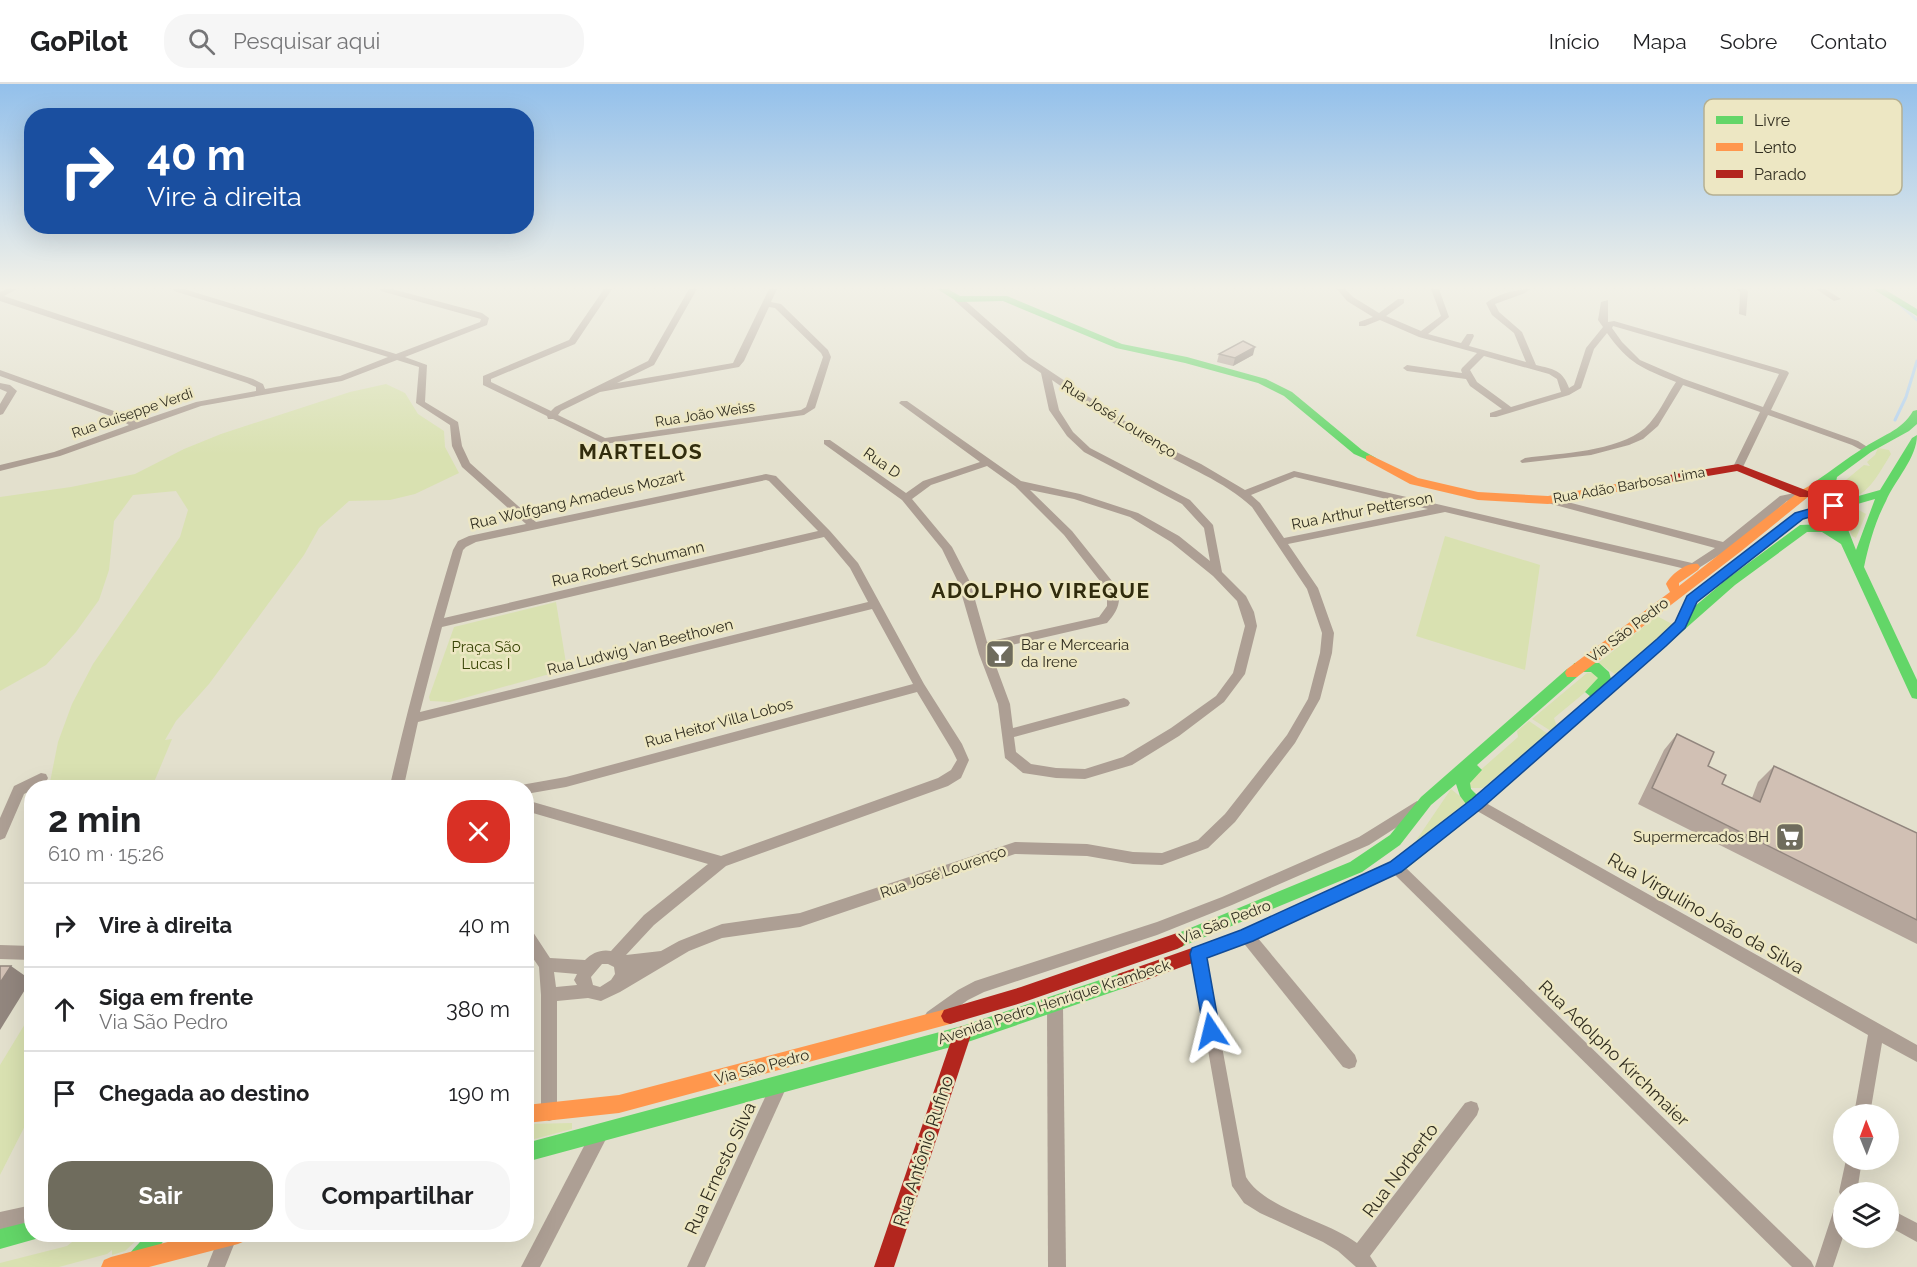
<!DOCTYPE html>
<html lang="pt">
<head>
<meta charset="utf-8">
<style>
  :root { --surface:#fff; --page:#f6f6f6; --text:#202124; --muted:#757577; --line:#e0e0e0; --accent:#6f6c5d }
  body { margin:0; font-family:Raleway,sans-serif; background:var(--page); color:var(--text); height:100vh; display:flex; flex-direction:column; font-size:22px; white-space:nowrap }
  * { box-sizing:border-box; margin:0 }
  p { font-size:20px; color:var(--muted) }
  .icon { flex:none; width:33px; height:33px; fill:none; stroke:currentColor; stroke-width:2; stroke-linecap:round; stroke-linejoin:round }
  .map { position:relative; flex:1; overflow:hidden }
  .side { position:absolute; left:24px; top:696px; width:510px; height:462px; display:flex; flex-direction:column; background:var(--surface); border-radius:24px; box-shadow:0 6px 24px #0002 }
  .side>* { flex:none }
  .guide { position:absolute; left:24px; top:24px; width:510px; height:126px; border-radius:24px; box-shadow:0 6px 24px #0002; background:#1a4fa0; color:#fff; overflow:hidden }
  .needle { width:39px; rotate:359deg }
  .tools { position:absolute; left:1833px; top:1020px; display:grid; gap:12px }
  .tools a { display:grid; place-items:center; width:66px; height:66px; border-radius:50%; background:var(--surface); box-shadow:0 6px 24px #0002; font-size:30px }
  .pin { position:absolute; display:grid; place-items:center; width:51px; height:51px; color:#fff; margin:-26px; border-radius:12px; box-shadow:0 3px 9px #0006 }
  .me { position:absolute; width:66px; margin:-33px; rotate:350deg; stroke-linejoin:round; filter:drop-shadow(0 0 4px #0008) }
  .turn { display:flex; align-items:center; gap:21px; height:126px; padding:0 24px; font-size:27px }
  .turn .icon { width:78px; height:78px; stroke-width:2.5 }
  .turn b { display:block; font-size:42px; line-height:51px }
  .round { display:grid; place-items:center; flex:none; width:63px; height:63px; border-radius:24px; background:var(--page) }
  .head { display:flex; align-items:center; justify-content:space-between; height:102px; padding:0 24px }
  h1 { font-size:36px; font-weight:700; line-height:45px }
  .primary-button { display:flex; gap:12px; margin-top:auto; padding:12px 24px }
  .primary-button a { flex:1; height:69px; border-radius:24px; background:var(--accent); color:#fff; font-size:24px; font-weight:700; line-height:69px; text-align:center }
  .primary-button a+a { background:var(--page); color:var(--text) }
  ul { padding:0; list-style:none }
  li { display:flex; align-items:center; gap:18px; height:84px; padding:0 24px; border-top:2px solid var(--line) }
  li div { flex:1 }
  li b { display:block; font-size:22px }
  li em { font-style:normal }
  header { display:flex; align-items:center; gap:36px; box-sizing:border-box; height:84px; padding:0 30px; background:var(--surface); border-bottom:2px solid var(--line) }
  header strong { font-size:28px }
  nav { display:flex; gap:33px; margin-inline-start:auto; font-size:21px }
  .search { width:420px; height:54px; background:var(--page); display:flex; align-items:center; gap:15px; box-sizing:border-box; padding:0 21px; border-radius:24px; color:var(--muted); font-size:22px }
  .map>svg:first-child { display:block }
  .green { fill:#d9e1b1 }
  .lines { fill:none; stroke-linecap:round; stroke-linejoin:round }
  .stream { stroke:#b4d2f0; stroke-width:3 }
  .street { fill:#ad9f94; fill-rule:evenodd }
  .fast { fill:#63d668; fill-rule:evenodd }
  .slow { fill:#ff974d; fill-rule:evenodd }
  .jam { fill:#b3261e; fill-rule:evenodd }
  .wall { fill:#b4a59b }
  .shaded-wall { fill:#92867e }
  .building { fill:#d1c0b4; stroke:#92867e; stroke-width:1.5 }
  .route { fill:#1a73e8; stroke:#114b97; stroke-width:1.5 }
  .labels { text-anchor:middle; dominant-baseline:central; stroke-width:5; stroke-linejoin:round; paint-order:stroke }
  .far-street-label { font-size:14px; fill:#312e20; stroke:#ede7c3 }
  .street-label { font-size:15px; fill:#312e20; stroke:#ede7c3 }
  .poi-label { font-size:15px; fill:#312e20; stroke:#ede7c3; text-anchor:start }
  .park-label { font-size:15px; fill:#394406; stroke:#ede7c3 }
  .near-street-label { font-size:18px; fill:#312e20; stroke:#ede7c3 }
  .district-label { font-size:21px; font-weight:bold; letter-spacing:1.5px; fill:#312c0d; stroke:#ede7c3 }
  .key { fill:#ede7c3; stroke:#b5b092; stroke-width:1.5 }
  .key-label { font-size:16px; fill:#312e20 }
</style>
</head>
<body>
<header>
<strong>GoPilot</strong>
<div class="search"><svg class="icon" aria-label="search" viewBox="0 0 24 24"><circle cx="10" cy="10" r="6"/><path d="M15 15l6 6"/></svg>Pesquisar aqui</div>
<nav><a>Início</a><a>Mapa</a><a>Sobre</a><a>Contato</a></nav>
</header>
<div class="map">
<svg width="1917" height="1183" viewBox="0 0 1917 1183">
  <rect width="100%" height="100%" fill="#e3e0cd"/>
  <!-- green -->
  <g class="green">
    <polygon points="386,300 405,309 418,330 444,347 445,363 459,389 415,410 390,416 349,417 319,444 304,471 209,600 176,637 165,656 172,655 152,703 49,703 58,658 72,620 93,580 180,453 188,426 176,407 133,411 114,437 109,486 99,516 76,548 46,581 0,607 0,413 71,403 135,390 184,365 221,350 350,308"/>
    <path d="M1878,364L1889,366L1891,370C1880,387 1861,428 1834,410V406L1864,381L1870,382L1867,378L1875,371Z"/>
    <polygon points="1855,424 1866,430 1856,454 1852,452 1841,428"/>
    <polygon points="1445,452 1540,481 1525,586 1416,552"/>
    <polygon points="556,518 567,585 450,618 430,617 429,613 454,543"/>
    <polygon points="1657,532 1674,541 1615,590 1598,579"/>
    <polygon points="1593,588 1600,596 1554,634 1557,643 1551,647 1532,635 1587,589"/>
    <polygon points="1529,637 1548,650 1483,704 1471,704 1468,697 1518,653 1517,647"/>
    <polygon points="1451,705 1468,719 1411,764"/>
    <polygon points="31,930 31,1030 0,1091 0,981"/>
    <polygon points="572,1039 572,1045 527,1057 527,1040"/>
    <polygon points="81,1151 142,1151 125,1167 112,1171 112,1166 107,1170 59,1183 0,1183 0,1179 67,1162"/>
  </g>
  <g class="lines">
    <!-- stream -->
    <g class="stream">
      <polyline points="1898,219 1917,236"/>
      <polyline points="1895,336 1906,313 1917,277"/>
    </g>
    <!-- street -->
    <g class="street">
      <path d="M7,205H17L4,212L253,295L263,300L265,305L340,292L388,273L174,207L173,205H184L396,270L480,238L481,235L381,207L380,205H392L482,229L489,234L487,241L405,273L427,281L425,318L458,338L462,362L470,379L536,438L766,390L776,392L830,447L858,479L924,600L962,660L969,676L961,694L948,702L726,782L654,841L626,871L661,867L679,857L722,840L800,829L1015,758L1087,760L1133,768L1162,769L1198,756L1225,730L1287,651L1308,615L1320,569L1322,549L1307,505L1252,423C1224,397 1186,383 1153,364C1118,344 1085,318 1052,296L1059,326L1073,348L1090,364L1190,416L1213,441L1222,488L1246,512L1254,528L1257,542L1245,590L1224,618L1179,652L1132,681L1085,695L1056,694L1023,689L1005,674L998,620L979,570L958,498L942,465L902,416L824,360V356H830L906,409L923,397L980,378L899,319L901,317H907L1021,397L1080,410L1138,429L1179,452L1210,477L1204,444L1182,420L1084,368L1067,352L1049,326L1041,289L1023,277L955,217V213H961L1029,273L1158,359L1201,380L1245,406L1294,387L1692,479L1715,464L1544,418L1543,416L1548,413L1723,458L1780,412L1804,407L1809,410L1808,412L1787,417L1740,458L1694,487L1445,428L1288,460L1318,504L1334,549L1332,569L1320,615L1295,659L1235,738L1208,764L1162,781L1133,780L1087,772L1015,770L800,843L722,854L689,867L620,908L601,917L588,914L557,917V1029L555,1035L549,1037L543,1035L541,1029V911L539,883L526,864V844L531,845L550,874L585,876C592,869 601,865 611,867L644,831L708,780L526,727V716L721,772L938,694L951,686L957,676L952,666L917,608L566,703L526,710V704H520L521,701L566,693L913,600L872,525L418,638L405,697L406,704H393L391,697C409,619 430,542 453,466L458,457L469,452L526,440L462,383L452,362L450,341L416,319L419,283L397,276L342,297L201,322L60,372L0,387V381L54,368L129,341L119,335L0,292V286L125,331L137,338L196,318L256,307V303L247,299L0,217V208ZM987,382L1015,402L1064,451L1107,506V522L1099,533L987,558L970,498L952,463L912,415L931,401ZM1295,393L1428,425L1284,454L1260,419L1251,411ZM766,396L769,397L818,447L444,534L463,466L466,463L476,458ZM1030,406L1074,415L1130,433L1171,458L1213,492L1237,517L1245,542L1233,589L1216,612L1171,644L1123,673L1085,685L1056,684L1031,680L1016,668L1014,653L1128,622L1130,619L1128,616L1124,614L1013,644L1010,620L990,566L1107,539C1117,528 1123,517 1116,502L1072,447ZM824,453L850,484L868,518L420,628L442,543ZM602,880H608L614,883L615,890L611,896L600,903L593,901L591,893ZM554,888L577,890L574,896L577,901L556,903Z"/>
      <path d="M604,205H612L575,260L491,295V298L551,327L555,323L648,277L689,205H697L654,281L617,299L733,279L769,205H777L771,218L781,220L828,266L831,273L815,324L804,331L604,360L553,335H548L547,332L483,301V292L569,256ZM769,223L775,224L821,269L823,273L806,323L801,326L605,354L558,331L561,327L600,308L739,283L744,277Z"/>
      <path d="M1337,205H1345L1353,213L1379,229L1398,215H1404V219L1386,232L1421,247L1441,232L1431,205H1439L1449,233L1428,250L1461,259L1467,250H1473L1474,252L1469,262L1526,278L1514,249L1492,231L1486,219C1496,210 1517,205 1530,205L1525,209L1495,220L1499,228L1522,248L1536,281C1553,285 1563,286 1569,304L1574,301L1586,264L1603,243L1598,236L1601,218L1608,216V238L1614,237L1787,287L1789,289L1771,326L1858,357L1872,366L1867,369L1852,361L1768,331L1743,383L1742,385H1734L1733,383L1760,328L1683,301L1658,342L1643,355L1629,361L1591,371L1522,379L1520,377L1525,374C1560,369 1617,368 1645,344C1658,332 1666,313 1676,298C1642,284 1629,280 1607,249L1594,265L1581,304L1569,311L1496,333H1490V329L1502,325L1470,302L1466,295L1407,287L1403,284L1407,281L1462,289L1461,286L1462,284L1477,269L1419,253L1380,236L1365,242H1359V238L1373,233L1347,217ZM1613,242L1779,290L1763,323L1684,295L1640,276L1622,258L1612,244ZM1484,272L1549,290L1557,295L1561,308L1511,323L1477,298L1470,286Z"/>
      <polygon points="1736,205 1746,205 1748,207 1746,232 1739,230 1740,208"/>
      <polygon points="1816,205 1825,205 1841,215 1834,217"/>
      <polygon points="0,299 10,301 17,307 3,330 0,331 0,320 7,308 0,305"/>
      <polygon points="41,689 46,690 48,694 46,698 32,704 32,706 24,710 5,754 0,756 0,734 14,702"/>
      <polygon points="1477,714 1917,961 1917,978 1882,959 1870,1030 1854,1030 1868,951 1472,724 1470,720 1472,716"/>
      <polygon points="1417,717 1422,719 1424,723 1422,727 1369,761 1232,821 1157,851 984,908 968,916 937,938 932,940 927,938 924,933 927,928 958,906 975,897 1157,838 1222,813 1359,753"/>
      <polygon points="1396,777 1401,779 1811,1177 1814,1183 1792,1183 1391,787 1389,783 1391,779"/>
      <polygon points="1247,845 1252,847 1355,971 1357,977 1355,983 1349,985 1343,983 1242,857 1240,852 1242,847"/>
      <polygon points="0,861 32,862 32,876 0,875"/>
      <path d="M1198,863L1203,865L1205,870L1246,1093C1265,1125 1326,1136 1357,1159L1465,1019L1471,1017L1477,1019L1479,1025L1477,1031L1370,1172L1377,1183H1356L1338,1167L1323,1158L1260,1129L1244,1119L1232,1102L1191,870L1193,865Z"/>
      <polygon points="1055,914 1060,916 1063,921 1066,1183 1048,1183 1047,921 1050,916"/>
      <polygon points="779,994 785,996 787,1002 705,1183 687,1183 773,996"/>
      <polygon points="600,1041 606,1043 608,1049 606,1055 540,1183 521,1183 594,1043"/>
      <polygon points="1846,1076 1862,1076 1857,1108 1844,1108 1844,1150 1833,1183 1815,1183 1835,1122 1838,1116 1842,1114 1839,1108"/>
      <polygon points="32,1121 32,1139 0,1146 0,1128"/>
      <polygon points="1888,1124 1917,1139 1917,1158 1888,1142"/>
      <polygon points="220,1150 236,1150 237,1153 225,1183 207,1183"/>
    </g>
    <!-- fast -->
    <g class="fast">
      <polygon points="937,205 948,205 960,212 1007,212 1122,260 1187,273 1266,295 1292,308 1362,366 1376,374 1370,377 1354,370 1284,312 1258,299 1185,279 1116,264 1003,217 958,218"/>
      <polygon points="1873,205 1884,205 1917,225 1917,232"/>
      <path d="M1917,326V340L1909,347L1871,368L1837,393L1834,408L1837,418L1880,406L1912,354L1917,351C1917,374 1895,396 1886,417C1875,438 1869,460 1864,483L1917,596V615L1912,614L1910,610L1841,460L1822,448H1807L1735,501L1482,724L1402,788L1380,797L1374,795L1372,790L1374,785L1390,778L1466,720L1460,712L1456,700L1431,721L1400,761L1362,788L1183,862L1177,865L1171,862L1169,857L1171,852L1350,778L1390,751L1421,713L1567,585L1573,584L1574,579H1599L1609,588L1611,595L1677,538L1676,536L1687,513L1795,429L1827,421L1822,408L1824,403H1816V397C1831,387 1846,375 1862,365C1880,352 1902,347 1913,327ZM1875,415L1856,466L1840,425ZM1829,427L1836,446L1824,440L1800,441L1727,495L1694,523L1696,519L1803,435ZM1578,588H1591L1598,594L1585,608L1591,613L1477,711L1471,705L1470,699L1482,686L1477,681L1577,593Z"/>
      <polygon points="1124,888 1130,890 1132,896 1130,902 962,960 526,1078 526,1059 962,942"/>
      <polygon points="32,1137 32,1150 40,1150 39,1154 0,1165 0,1145"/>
      <path d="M146,1150H167L154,1174L142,1183L130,1182L127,1175C131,1165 140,1160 146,1150Z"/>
    </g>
    <!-- slow -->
    <g class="slow">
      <polygon points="1370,371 1418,394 1478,408 1548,412 1638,396 1644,400 1638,404 1548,420 1478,416 1410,400 1366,376 1366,372"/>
      <path d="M1820,396L1824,397V403L1808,413L1740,468L1577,593H1567L1565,589L1567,585L1670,508L1666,500C1671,490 1687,478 1698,480L1700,483L1698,486L1679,499V502L1800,407Z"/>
      <polygon points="950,924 956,926 959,932 956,938 950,940 619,1029 526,1039 526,1021 619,1011"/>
      <polygon points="198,1150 248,1150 245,1157 238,1160 149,1183 101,1183 104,1176 111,1173"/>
    </g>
    <!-- jam -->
    <g class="jam">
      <polygon points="1738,380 1808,407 1810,410 1808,413 1800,413 1737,387 1638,404 1632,400 1638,396"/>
      <polygon points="1380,783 1386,785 1388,790 1386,795 1253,857 1124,904 1118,902 1116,896 1118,890 1243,846"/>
      <polygon points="1177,849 1183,852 1185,857 1183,862 1177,865 1021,919 950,940 944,938 941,932 944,926 950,924 1021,903"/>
      <polygon points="962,942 968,945 971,951 894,1183 874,1183 953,951 956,945"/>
    </g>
  </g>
  <!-- wall -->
  <g class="wall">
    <polygon points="1219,270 1253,271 1233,282 1217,278"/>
    <polygon points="1677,650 1708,682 1722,700 1752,714 1758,698 1774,682 1917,749 1917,860 1638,720 1664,666"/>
  </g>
  <!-- shaded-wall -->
  <g class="shaded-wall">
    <polygon points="1255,263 1253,271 1233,282 1235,274"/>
    <polygon points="11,882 31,896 0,946 0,899"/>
  </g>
  <!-- building -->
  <g class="building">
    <polygon points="1243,257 1255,263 1235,274 1219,270"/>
    <polygon points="1677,650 1714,668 1708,682 1726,691 1722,700 1760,718 1774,682 1917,749 1917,836 1652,704"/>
    <polygon points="0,882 11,882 0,899"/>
  </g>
  <!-- sky -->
  <linearGradient id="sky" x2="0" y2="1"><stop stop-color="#93c0eb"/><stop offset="0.55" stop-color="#f2f1e8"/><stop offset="1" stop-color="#f2f1e8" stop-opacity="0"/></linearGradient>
  <rect width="1917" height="370" fill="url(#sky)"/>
  <!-- route -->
  <polygon class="route" points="1834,418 1838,419 1838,425 1803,435 1697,518 1685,544 1666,562 1482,724 1401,788 1253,857 1207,874 1220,947 1217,953 1211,956 1205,953 1190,870 1192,864 1241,846 1390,778 1472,715 1657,555 1675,538 1687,512 1795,429"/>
  <!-- icons -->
  <defs>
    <g id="bar-square" transform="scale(1.5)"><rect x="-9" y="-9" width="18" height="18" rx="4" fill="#6f6c5d" stroke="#ede7c3"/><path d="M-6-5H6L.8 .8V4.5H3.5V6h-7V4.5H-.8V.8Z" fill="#fff"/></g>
    <g id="supermarket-square" transform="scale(1.5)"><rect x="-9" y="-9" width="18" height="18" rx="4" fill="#6f6c5d" stroke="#ede7c3"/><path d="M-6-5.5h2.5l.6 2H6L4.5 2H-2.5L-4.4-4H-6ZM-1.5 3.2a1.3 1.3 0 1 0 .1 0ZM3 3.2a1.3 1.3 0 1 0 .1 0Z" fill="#fff"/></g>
  </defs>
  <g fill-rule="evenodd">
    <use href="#bar-square" x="1000" y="570"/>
    <use href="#supermarket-square" x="1790" y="753"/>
  </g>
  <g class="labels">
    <!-- far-street labels -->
    <g class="far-street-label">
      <text transform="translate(132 329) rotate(-19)">Rua Guiseppe Verdi</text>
      <text transform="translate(705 330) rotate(-9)">Rua João Weiss</text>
      <text transform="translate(1629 401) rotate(-10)">Rua Adão Barbosa Lima</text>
    </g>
    <!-- street labels -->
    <g class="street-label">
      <text transform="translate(1119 335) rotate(32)">Rua José Lourenço</text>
      <text transform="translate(882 379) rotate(35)">Rua D</text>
      <text transform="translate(577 416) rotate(-13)">Rua Wolfgang Amadeus Mozart</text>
      <text transform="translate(1362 427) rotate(-11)">Rua Arthur Petterson</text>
      <text transform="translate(628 480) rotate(-13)">Rua Robert Schumann</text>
      <text transform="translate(1628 546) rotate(-37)">Via São Pedro</text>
      <text transform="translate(640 563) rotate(-14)">Rua Ludwig Van Beethoven</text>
      <text transform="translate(719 639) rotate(-15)">Rua Heitor Villa Lobos</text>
      <text transform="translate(943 788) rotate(-19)">Rua José Lourenço</text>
      <text transform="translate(1225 838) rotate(-21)">Via São Pedro</text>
      <text transform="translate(1054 918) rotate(-18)">Avenida Pedro Henrique Krambeck</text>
      <text transform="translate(762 983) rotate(-15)">Via São Pedro</text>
    </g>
    <!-- poi labels -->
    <g class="poi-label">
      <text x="1021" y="561">Bar e Mercearia<tspan x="1021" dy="17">da Irene</tspan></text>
      <text x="1769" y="753" text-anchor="end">Supermercados BH</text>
    </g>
    <!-- park labels -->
    <g class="park-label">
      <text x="486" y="563">Praça São<tspan x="486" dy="17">Lucas I</tspan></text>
    </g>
    <!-- near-street labels -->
    <g class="near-street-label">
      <text transform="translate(1706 829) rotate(30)">Rua Virgulino João da Silva</text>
      <text transform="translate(1614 969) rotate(44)">Rua Adolpho Kirchmaier</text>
      <text transform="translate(923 1067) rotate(-72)">Rua Antônio Rufino</text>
      <text transform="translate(720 1084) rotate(-65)">Rua Ernesto Silva</text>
      <text transform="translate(1400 1086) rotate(-53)">Rua Norberto</text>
    </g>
    <!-- district labels -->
    <g class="district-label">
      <text x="641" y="367">MARTELOS</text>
      <text x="1041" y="506">ADOLPHO VIREQUE</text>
    </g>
  </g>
  <!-- legend -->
  <rect x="1704" y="15" width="198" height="96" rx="9" class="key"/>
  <rect x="1716" y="32" width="27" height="8" fill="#63d668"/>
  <rect x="1716" y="59" width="27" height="8" fill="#ff974d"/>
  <rect x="1716" y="86" width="27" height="8" fill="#b3261e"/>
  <g class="key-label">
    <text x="1754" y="42">Livre</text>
    <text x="1754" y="69">Lento</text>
    <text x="1754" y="96">Parado</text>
  </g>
</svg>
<div class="tools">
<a><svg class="needle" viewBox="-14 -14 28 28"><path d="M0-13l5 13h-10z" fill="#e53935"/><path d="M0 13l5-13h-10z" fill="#757577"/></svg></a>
<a><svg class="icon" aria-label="layers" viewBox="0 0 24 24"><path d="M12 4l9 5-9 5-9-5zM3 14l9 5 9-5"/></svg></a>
</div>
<div class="pin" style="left:1834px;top:422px;background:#d93025"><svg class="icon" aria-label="arrive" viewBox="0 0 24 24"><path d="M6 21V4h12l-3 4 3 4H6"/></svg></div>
<svg class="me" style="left:1211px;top:947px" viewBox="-20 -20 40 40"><path d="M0-17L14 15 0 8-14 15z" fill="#1a73e8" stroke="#fff" stroke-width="4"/></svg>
<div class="guide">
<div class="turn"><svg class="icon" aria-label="right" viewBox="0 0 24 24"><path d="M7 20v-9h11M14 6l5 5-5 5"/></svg><div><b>40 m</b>Vire à direita</div></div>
</div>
<section class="side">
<div class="head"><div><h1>2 min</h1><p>610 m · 15:26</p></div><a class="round" style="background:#d93025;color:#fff"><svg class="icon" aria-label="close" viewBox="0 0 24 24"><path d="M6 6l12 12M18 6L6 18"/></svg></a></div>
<ul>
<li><svg class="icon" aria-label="right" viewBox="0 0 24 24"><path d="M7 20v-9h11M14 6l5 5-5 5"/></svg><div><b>Vire à direita</b></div><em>40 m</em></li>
<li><svg class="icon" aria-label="ahead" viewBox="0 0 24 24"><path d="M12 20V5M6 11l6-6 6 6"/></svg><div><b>Siga em frente</b><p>Via São Pedro</p></div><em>380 m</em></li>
<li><svg class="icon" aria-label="arrive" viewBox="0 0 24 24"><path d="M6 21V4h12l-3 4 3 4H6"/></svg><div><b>Chegada ao destino</b></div><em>190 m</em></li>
</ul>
<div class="primary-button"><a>Sair</a><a>Compartilhar</a></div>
</section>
</div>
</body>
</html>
